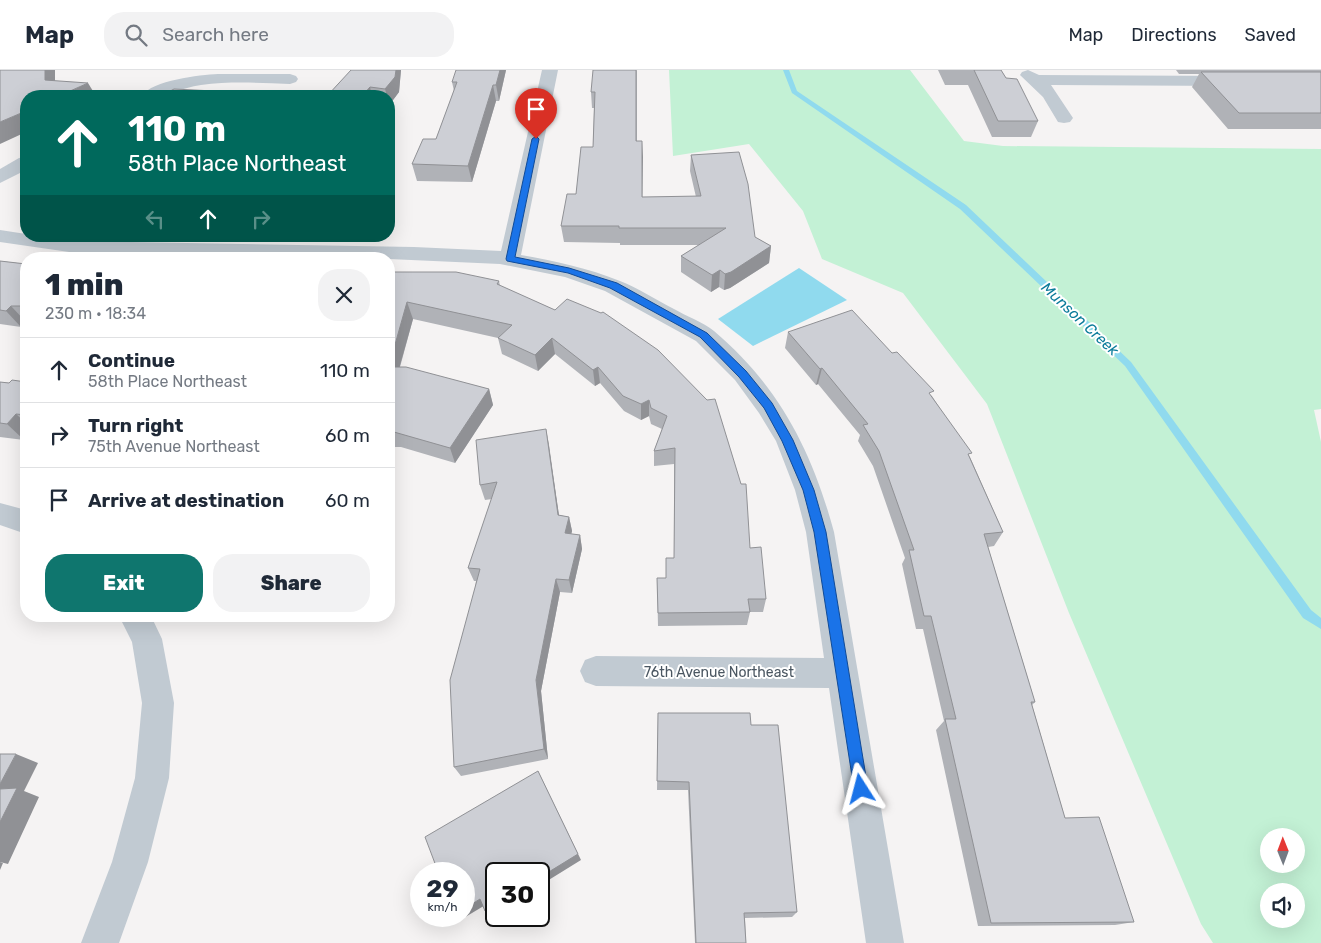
<!DOCTYPE html>
<html lang="en">
<head>
<meta charset="utf-8">
<style>
  :root { --surface:#fff; --page:#f2f2f3; --text:#1f2937; --muted:#747a83; --line:#e0e1e3; --accent:#0f766e }
  body { margin:0; font-family:Rubik,sans-serif; background:var(--page); color:var(--text); height:100vh; display:flex; flex-direction:column; font-size:19px; white-space:nowrap }
  * { box-sizing:border-box; margin:0 }
  p { font-size:16px; color:var(--muted) }
  .icon { flex:none; width:28px; height:28px; fill:none; stroke:currentColor; stroke-width:2; stroke-linecap:round; stroke-linejoin:round }
  .map { position:relative; flex:1; overflow:hidden }
  .drawer { position:absolute; left:20px; top:182px; width:375px; height:370px; display:flex; flex-direction:column; background:var(--surface); border-radius:20px; box-shadow:0 5px 20px #0002 }
  .drawer>* { flex:none }
  .guide { position:absolute; left:20px; top:20px; width:375px; height:152px; border-radius:20px; box-shadow:0 5px 20px #0002; background:#00695c; color:#fff; overflow:hidden }
  .needle { width:32px; rotate:359deg }
  .fabs { position:absolute; left:1260px; top:758px; display:grid; gap:10px }
  .fabs a { display:grid; place-items:center; width:45px; height:45px; border-radius:50%; background:var(--surface); box-shadow:0 5px 20px #0002; font-size:25px }
  .speed { position:absolute; left:410px; top:792px; display:flex; gap:10px; font-size:25px; font-weight:700; text-align:center }
  .speed>* { display:grid; place-content:center; width:65px; height:65px; border-radius:50%; background:var(--surface); box-shadow:0 5px 20px #0002; line-height:1 }
  .speed small { font-size:12px; font-weight:400 }
  .speed .limit { border:2px solid #111; border-radius:8px; background:#fff; color:#111 }
  .pin { position:absolute; display:grid; place-items:center; width:42px; height:42px; color:#fff; margin:-51px -21px; border-radius:50% 50% 50% 0; rotate:-45deg; box-shadow:0 0 5px #0007 }
  .pin .icon { rotate:45deg }
  .me { position:absolute; width:55px; margin:-28px; rotate:351deg; stroke-linejoin:round; filter:drop-shadow(0 0 4px #0008) }
  .turn { display:flex; align-items:center; gap:18px; height:105px; padding:0 25px; font-size:22px }
  .turn .icon { width:65px; height:65px; stroke-width:2.5 }
  .turn b { display:block; font-size:35px; line-height:42px }
  .lanes { display:flex; align-items:center; height:48px; padding:0 25px; background:#0003; justify-content:center; gap:25px; direction:ltr }
  .lanes .off { opacity:.35 }
  .round { display:grid; place-items:center; flex:none; width:52px; height:52px; border-radius:20px; background:var(--page) }
  .overview { display:flex; align-items:center; justify-content:space-between; height:85px; padding:0 25px }
  h1 { font-size:30px; font-weight:800; line-height:38px }
  .primary-button { display:flex; gap:10px; margin-top:auto; padding:10px 25px }
  .primary-button a { flex:1; height:58px; border-radius:20px; background:var(--accent); color:#fff; font-size:20px; font-weight:800; line-height:58px; text-align:center }
  .primary-button a+a { background:var(--page); color:var(--text) }
  ul { padding:0; list-style:none }
  li { display:flex; align-items:center; gap:15px; height:65px; padding:0 25px; border-top:1px solid var(--line) }
  li div { flex:1 }
  li b { display:block; font-size:19px }
  li em { font-style:normal }
  header { display:flex; align-items:center; gap:30px; box-sizing:border-box; height:70px; padding:0 25px; background:var(--surface); border-bottom:1px solid var(--line) }
  header strong { font-size:24px }
  nav { display:flex; gap:28px; margin-inline-start:auto; font-size:18px }
  .search { width:350px; height:45px; background:var(--page); display:flex; align-items:center; gap:12px; box-sizing:border-box; padding:0 18px; border-radius:20px; color:var(--muted); font-size:19px }
  .map>svg:first-child { display:block }
  .green { fill:#c3f1d5; fill-rule:evenodd }
  .water { fill:#90daee }
  .lines { fill:none; stroke-linecap:round; stroke-linejoin:round }
  .stream { fill:#90daee; fill-rule:evenodd }
  .minor { fill:#c1cad2; fill-rule:evenodd }
  .wall { fill:#b0b2b7 }
  .shaded-wall { fill:#909195 }
  .building { fill:#cdcfd5; stroke:#909195 }
  .route { fill:#1a73e8; stroke:#114b97 }
  .labels { text-anchor:middle; dominant-baseline:central; stroke-width:4; stroke-linejoin:round; paint-order:stroke }
  .street-label { font-size:14px; fill:#4a5661; stroke:#fff }
  .water-label { font-size:15px; font-style:italic; fill:#0c7c9b; stroke:#fff }
</style>
</head>
<body>
<header>
<strong>Map</strong>
<div class="search"><svg class="icon" aria-label="search" viewBox="0 0 24 24"><circle cx="10" cy="10" r="6"/><path d="M15 15l6 6"/></svg>Search here</div>
<nav><a>Map</a><a>Directions</a><a>Saved</a></nav>
</header>
<div class="map">
<svg width="1321" height="873" viewBox="0 0 1321 873">
  <rect width="100%" height="100%" fill="#f5f3f3"/>
  <!-- green -->
  <path class="green" d="M669,0H910L964,71L1003,76L1321,79V339L1314,340L1321,372V873H1213L1201,854L1069,543L987,334L903,223L822,189L803,141L749,74L673,86ZM1269,766H1296V794H1269ZM1269,821H1296V849H1269Z"/>
  <!-- water -->
  <polygon class="water" points="799,198 847,230 753,276 718,249"/>
  <g class="lines">
    <!-- stream -->
    <polygon class="stream" points="783,0 789,0 797,21 966,135 1131,292 1311,540 1321,548 1321,559 1303,548 1125,296 960,139 792,23"/>
    <!-- minor -->
    <g class="minor">
      <path d="M542,0H558L521,185C555,191 588,198 620,211C638,218 656,230 674,239C686,246 703,252 714,261C779,316 812,381 834,462L904,873H866L829,618L596,616L585,612L580,601L585,590L596,586L824,588L806,462L795,420L776,371L759,343L735,310L696,271L605,221L565,207L500,194L389,189L76,183L0,172V160L26,164V166H45L76,171L414,177L501,181Z"/>
      <polygon points="1028,0 1039,5 1232,6 1238,8 1240,11 1238,14 1232,16 1051,15 1073,48 1070,52 1064,53 1058,52 1043,27 1020,5 1022,2"/>
      <path d="M218,4H290L296,6L298,9L296,12L290,14C261,13 231,11 201,15C179,18 166,28 142,26C152,10 200,5 218,4Z"/>
      <polygon points="26,87 26,100 0,113 0,99 19,88"/>
      <polygon points="0,433 26,440 26,464 0,455"/>
      <polygon points="119,546 151,546 162,569 174,633 169,708 148,792 119,873 81,873 112,792 135,708 142,633 132,572"/>
    </g>
  </g>
  <!-- wall -->
  <g class="wall">
    <polygon points="350,0 401,0 399,22 390,34 389,34 389,26 327,26 351,1"/>
    <polygon points="506,0 499,31 496,31 472,112 417,111 412,94 436,69 454,21 452,12"/>
    <polygon points="637,0 637,71 642,71 642,127 696,127 690,101 691,85 755,167 771,176 769,193 730,218 724,220 719,217 711,222 681,202 681,186 699,175 620,175 620,173 564,172 561,156 576,124 593,77 594,38 592,38 591,22"/>
    <polygon points="938,0 1001,0 1006,8 1038,51 1031,67 992,67 968,15 945,15"/>
    <polygon points="1176,0 1321,0 1321,59 1228,59 1192,17 1199,4 1179,4"/>
    <polygon points="0,191 26,194 26,252 21,257 0,254"/>
    <polygon points="389,202 499,211 500,216 555,240 601,243 603,242 750,478 766,529 763,542 750,542 747,555 658,556 657,508 666,508 666,488 674,488 674,394 654,396 654,381 662,359 651,354 649,346 641,350 624,341 600,313 595,316 555,284 538,301 502,284 498,268 413,249 400,297 489,319 493,335 455,393 401,377 389,377"/>
    <polygon points="788,262 932,326 970,387 1003,462 994,476 988,477 1035,632 1032,635 1065,748 1134,852 1115,855 978,856 936,660 944,651 923,559 916,559 902,494 905,488 873,396 858,371 860,365 818,314 816,315 785,278"/>
    <polygon points="0,312 9,313 26,312 26,367 24,370 0,367"/>
    <polygon points="546,359 559,445 569,447 572,461 571,464 580,465 582,479 572,523 560,522 541,621 548,689 461,706 454,697 476,511 474,511 468,498 492,429 485,430 480,415"/>
    <polygon points="658,643 751,655 797,842 792,847 745,848 746,873 695,873 688,720 657,720"/>
  </g>
  <!-- shaded-wall -->
  <g class="shaded-wall">
    <polygon points="45,0 55,0 55,26 45,10"/>
    <polygon points="396,0 401,0 399,22 390,34 389,26 387,26 385,19"/>
    <polygon points="500,0 506,0 499,31 496,15"/>
    <polygon points="88,13 96,26 59,26"/>
    <polygon points="493,15 496,31 472,112 468,96"/>
    <polygon points="370,17 372,26 362,26"/>
    <polygon points="214,21 216,26 209,26"/>
    <polygon points="26,41 26,62 0,74 0,52"/>
    <polygon points="642,71 643,87 642,143"/>
    <polygon points="771,176 769,193 730,218 724,220 725,204"/>
    <polygon points="720,200 719,217 711,222 712,205"/>
    <polygon points="407,232 413,249 395,313 389,298 389,296"/>
    <polygon points="11,236 26,252 21,257 6,241"/>
    <polygon points="552,268 555,284 538,301 535,285"/>
    <polygon points="598,297 600,313 595,316 593,300"/>
    <polygon points="822,298 818,314 816,315 820,299"/>
    <polygon points="489,319 493,335 455,393 450,378"/>
    <polygon points="649,330 649,346 641,350 641,334"/>
    <polygon points="16,344 26,353 26,367 24,370 7,354"/>
    <polygon points="546,359 549,375 561,460 558,445"/>
    <polygon points="569,447 572,461 568,477 565,463"/>
    <polygon points="580,465 582,479 572,523 569,510"/>
    <polygon points="556,509 560,522 541,621 548,689 544,679 536,610"/>
    <polygon points="16,684 38,693 24,721 39,727 8,794 0,792 0,714"/>
    <polygon points="538,701 581,790 539,816 539,808"/>
    <polygon points="0,792 3,793 0,800"/>
    <polygon points="480,829 487,834 462,849 458,846 464,846 464,839"/>
    <polygon points="496,834 496,843 492,845 485,841"/>
  </g>
  <!-- building -->
  <g class="building">
    <polygon points="0,0 45,0 45,10 88,13 59,26 26,26 26,41 0,52"/>
    <polygon points="351,0 396,0 395,7 385,19 370,17 362,26 327,26"/>
    <polygon points="456,0 500,0 496,15 493,15 468,96 412,94 423,69 436,69 457,12 452,12"/>
    <polygon points="593,0 636,0 636,71 642,71 642,127 701,126 691,85 739,82 748,114 755,167 771,176 731,202 725,204 720,200 712,205 681,186 726,158 619,158 619,156 561,156 567,124 576,124 581,77 593,77 595,22 591,22"/>
    <polygon points="974,0 1001,0 1006,8 1017,9 1038,51 998,51"/>
    <polygon points="1201,2 1321,2 1321,43 1239,43"/>
    <polygon points="174,19 214,21 209,26 161,26"/>
    <polygon points="0,191 26,194 26,236 11,236 6,241 0,240"/>
    <polygon points="389,202 456,202 499,211 497,214 555,240 567,229 601,243 603,242 658,280 707,330 715,329 741,414 746,414 750,478 761,477 766,529 748,529 750,542 658,543 657,508 666,508 666,488 674,488 675,378 654,381 667,346 651,338 649,330 641,334 623,326 598,297 593,300 552,268 535,285 498,268 512,255 407,232 389,296"/>
    <polygon points="852,240 892,283 897,282 934,321 929,323 972,383 968,384 1003,462 984,464 1035,632 1031,632 1065,748 1099,747 1134,852 991,853 945,649 956,649 931,546 924,546 909,480 914,480 879,381 863,355 868,354 822,298 820,299 788,262"/>
    <polygon points="389,297 406,297 489,319 450,378 394,362 389,362"/>
    <polygon points="12,310 26,312 26,345 16,344 7,354 0,353 0,312 9,313"/>
    <polygon points="546,359 558,445 569,447 565,463 580,465 569,510 556,509 536,610 544,679 454,697 450,610 480,499 468,498 497,412 480,415 476,370"/>
    <polygon points="658,643 750,643 751,655 778,655 797,842 744,843 746,873 696,873 689,712 657,711"/>
    <polygon points="0,684 16,684 0,714"/>
    <polygon points="538,701 578,784 539,808 539,804 496,804 496,834 485,841 480,829 464,839 464,804 439,804 425,767"/>
    <polygon points="17,718 0,752 0,719"/>
  </g>
  <!-- route -->
  <polygon class="route" points="536,66 539,69 515,187 569,198 617,213 707,263 746,301 772,333 793,370 814,420 826,462 868,719 866,724 861,726 856,724 854,719 814,462 803,420 782,371 764,338 739,307 700,267 610,218 568,203 507,191 506,189 532,69"/>
  <g class="labels">
    <!-- street labels -->
    <g class="street-label">
      <text x="719" y="602">76th Avenue Northeast</text>
    </g>
    <!-- water labels -->
    <g class="water-label">
      <text transform="translate(1080 249) rotate(43)">Munson Creek</text>
    </g>
  </g>
</svg>
<div class="fabs">
<a><svg class="needle" viewBox="-14 -14 28 28"><path d="M0-13l5 13h-10z" fill="#e53935"/><path d="M0 13l5-13h-10z" fill="#747a83"/></svg></a>
<a><svg class="icon" aria-label="sound" viewBox="0 0 24 24"><path d="M4 9h4l5-4v14l-5-4H4zM17 9q2 3 0 6"/></svg></a>
</div>
<div class="speed"><div>29<small>km/h</small></div><div class="limit">30</div></div>
<div class="pin" style="left:536px;top:69px;background:#d93025"><svg class="icon" aria-label="arrive" viewBox="0 0 24 24"><path d="M6 21V4h12l-3 4 3 4H6"/></svg></div>
<svg class="me" style="left:861px;top:719px" viewBox="-20 -20 40 40"><path d="M0-17L14 15 0 8-14 15z" fill="#1a73e8" stroke="#fff" stroke-width="4"/></svg>
<div class="guide">
<div class="turn"><svg class="icon" aria-label="ahead" viewBox="0 0 24 24"><path d="M12 20V5M6 11l6-6 6 6"/></svg><div><b>110 m</b>58th Place Northeast</div></div>
<div class="lanes"><svg class="icon off" aria-label="left" viewBox="0 0 24 24"><path d="M17 20v-9H6M10 6l-5 5 5 5"/></svg><svg class="icon" aria-label="ahead" viewBox="0 0 24 24"><path d="M12 20V5M6 11l6-6 6 6"/></svg><svg class="icon off" aria-label="right" viewBox="0 0 24 24"><path d="M7 20v-9h11M14 6l5 5-5 5"/></svg></div>
</div>
<section class="drawer">
<div class="overview"><div><h1>1 min</h1><p>230 m · 18:34</p></div><a class="round"><svg class="icon" aria-label="close" viewBox="0 0 24 24"><path d="M6 6l12 12M18 6L6 18"/></svg></a></div>
<ul>
<li><svg class="icon" aria-label="ahead" viewBox="0 0 24 24"><path d="M12 20V5M6 11l6-6 6 6"/></svg><div><b>Continue</b><p>58th Place Northeast</p></div><em>110 m</em></li>
<li><svg class="icon" aria-label="right" viewBox="0 0 24 24"><path d="M7 20v-9h11M14 6l5 5-5 5"/></svg><div><b>Turn right</b><p>75th Avenue Northeast</p></div><em>60 m</em></li>
<li><svg class="icon" aria-label="arrive" viewBox="0 0 24 24"><path d="M6 21V4h12l-3 4 3 4H6"/></svg><div><b>Arrive at destination</b></div><em>60 m</em></li>
</ul>
<div class="primary-button"><a>Exit</a><a>Share</a></div>
</section>
</div>
</body>
</html>
